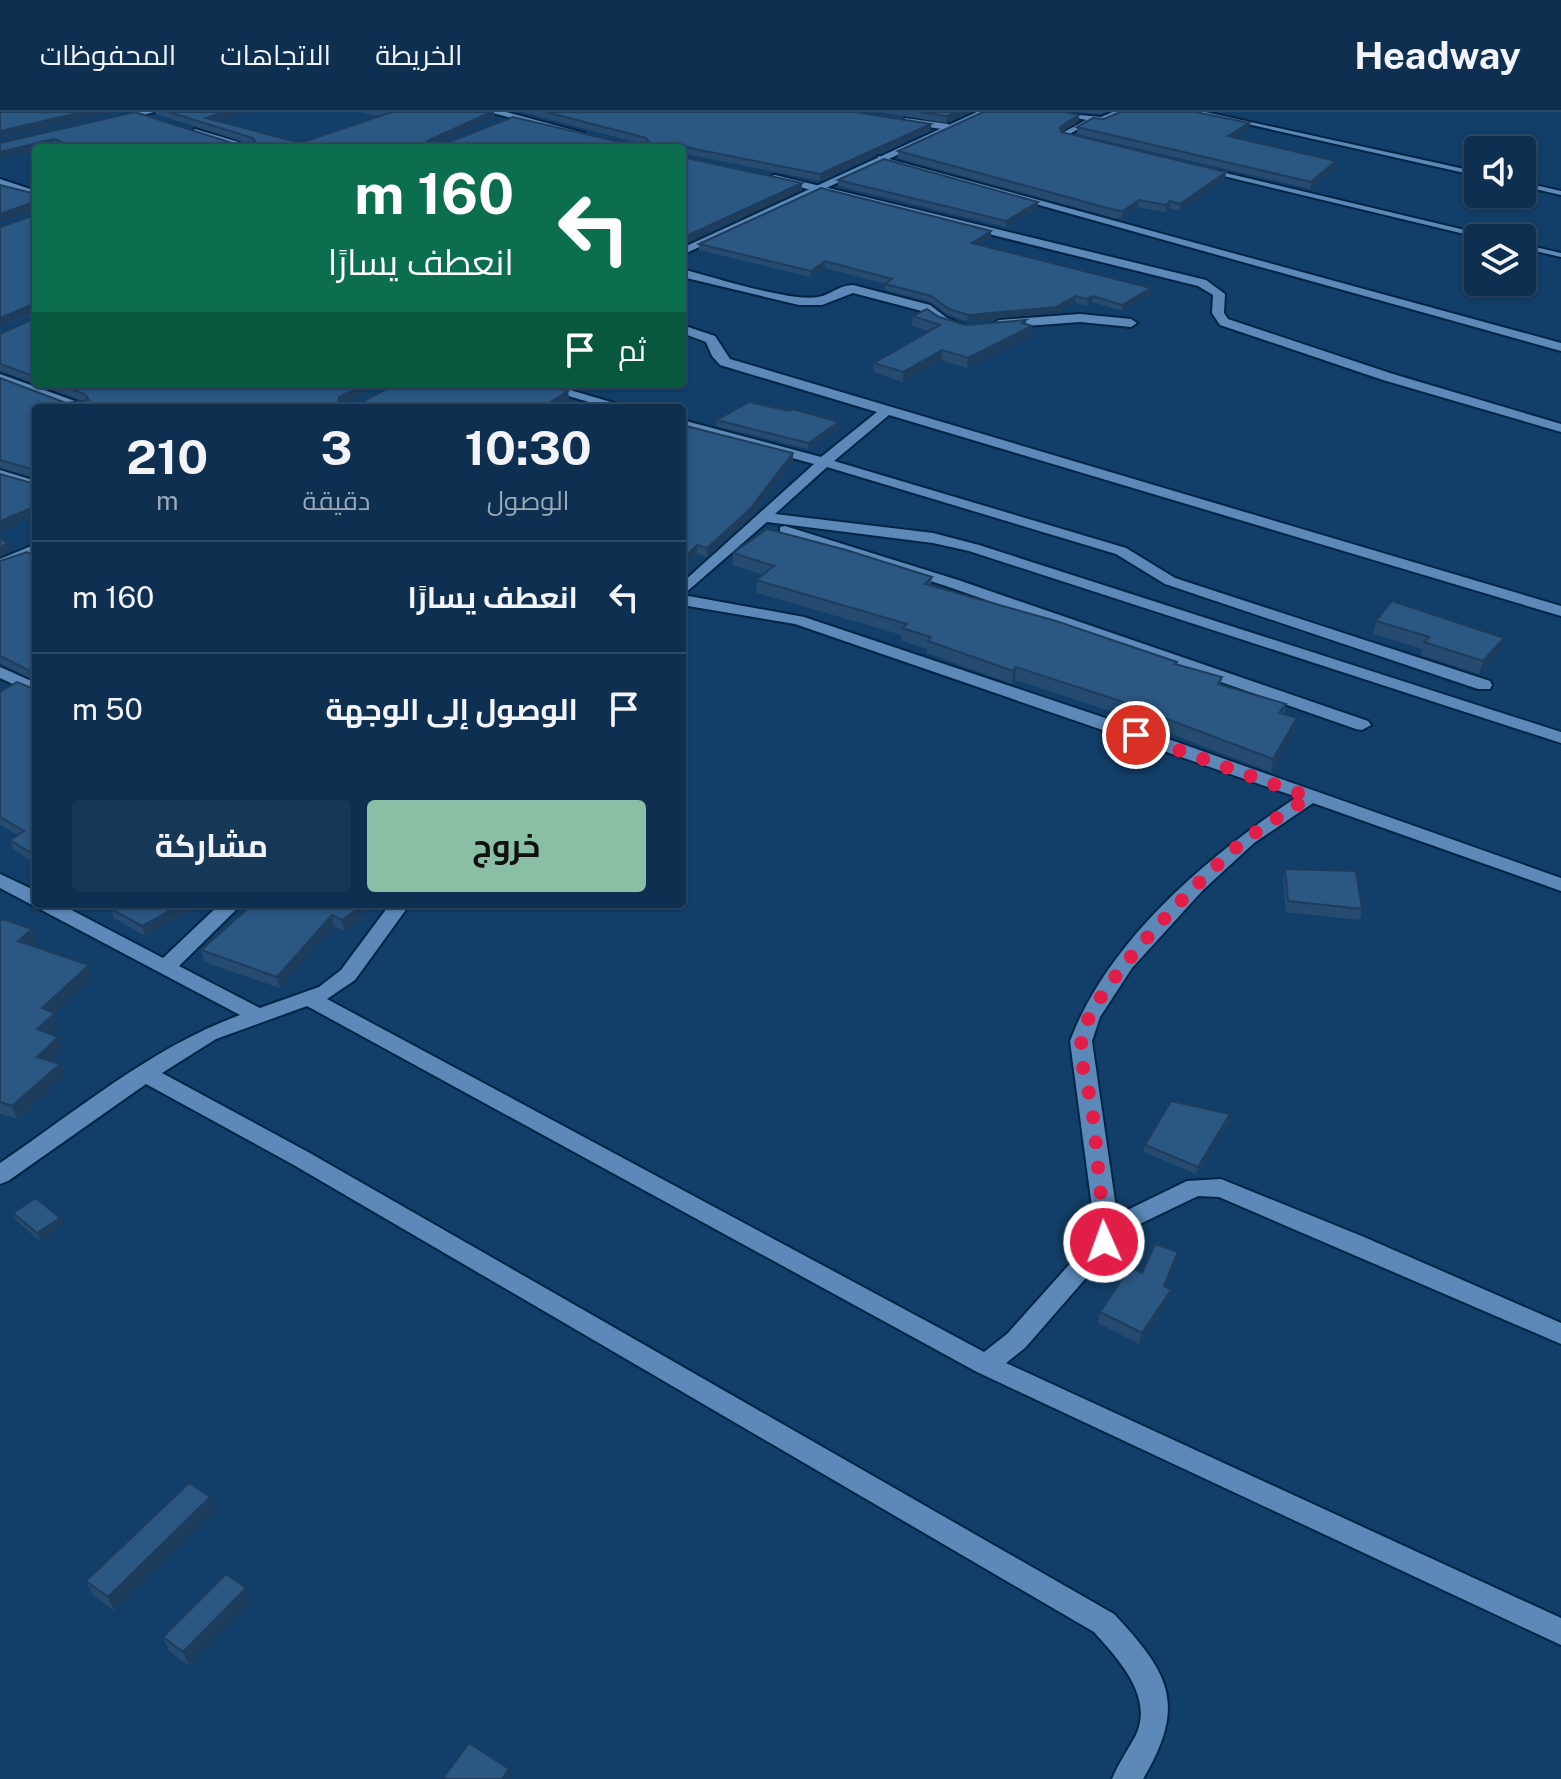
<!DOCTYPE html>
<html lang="ar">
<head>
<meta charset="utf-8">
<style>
  :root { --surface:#0e2f4f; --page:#173756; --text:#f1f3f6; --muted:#9ba9b7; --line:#2e4a66; --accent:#8abfa5 }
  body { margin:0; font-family:"Public Sans",Cairo,sans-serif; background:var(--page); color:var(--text); direction:rtl; height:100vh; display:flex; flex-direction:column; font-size:30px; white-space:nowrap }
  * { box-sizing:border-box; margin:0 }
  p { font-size:26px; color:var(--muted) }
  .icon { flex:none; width:44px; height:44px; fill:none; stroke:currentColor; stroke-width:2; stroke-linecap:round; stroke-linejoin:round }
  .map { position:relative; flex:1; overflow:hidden; direction:ltr }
  .details { position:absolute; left:32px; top:292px; width:654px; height:504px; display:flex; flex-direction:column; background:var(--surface); border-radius:8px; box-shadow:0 2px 6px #0004,0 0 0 2px var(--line); direction:rtl }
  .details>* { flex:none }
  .guide { position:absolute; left:32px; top:32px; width:654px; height:244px; border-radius:8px; box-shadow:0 2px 6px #0004,0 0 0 2px var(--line); direction:rtl; background:#0b6e4f; color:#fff; overflow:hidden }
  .buttons { position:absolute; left:1464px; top:24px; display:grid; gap:16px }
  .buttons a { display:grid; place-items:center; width:72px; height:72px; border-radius:8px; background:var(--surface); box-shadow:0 2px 6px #0004,0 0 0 2px var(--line); font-size:40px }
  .pin { position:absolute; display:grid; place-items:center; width:68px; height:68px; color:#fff; margin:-34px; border:4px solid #fff; border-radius:50%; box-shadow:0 2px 8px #0007 }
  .me { position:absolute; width:88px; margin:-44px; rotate:358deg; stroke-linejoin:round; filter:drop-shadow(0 0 6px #0008) }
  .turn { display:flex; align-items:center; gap:28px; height:168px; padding:0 40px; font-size:36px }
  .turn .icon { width:104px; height:104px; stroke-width:2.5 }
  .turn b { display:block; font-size:56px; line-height:68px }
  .then { display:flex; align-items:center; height:76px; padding:0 40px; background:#0003; gap:16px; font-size:30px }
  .eta { display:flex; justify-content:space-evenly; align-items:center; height:136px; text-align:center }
  .eta b { font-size:48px; font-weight:700; line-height:56px }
  .primary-button { display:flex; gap:16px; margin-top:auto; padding:16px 40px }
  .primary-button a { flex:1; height:92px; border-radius:8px; background:var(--accent); color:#111; font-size:32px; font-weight:700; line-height:92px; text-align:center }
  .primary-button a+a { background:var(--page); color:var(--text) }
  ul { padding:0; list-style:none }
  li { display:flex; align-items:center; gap:24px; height:112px; padding:0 40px; border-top:2px solid var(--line) }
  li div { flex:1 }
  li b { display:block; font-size:30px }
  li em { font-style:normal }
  header { display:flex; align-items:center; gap:48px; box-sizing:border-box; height:112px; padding:0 40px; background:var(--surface); border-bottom:2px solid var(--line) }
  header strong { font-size:38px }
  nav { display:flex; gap:44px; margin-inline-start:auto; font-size:28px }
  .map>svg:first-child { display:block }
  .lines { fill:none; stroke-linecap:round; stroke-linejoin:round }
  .service-casing { stroke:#032544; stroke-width:4 }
  .minor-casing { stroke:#032544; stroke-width:4 }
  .tertiary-casing { stroke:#032544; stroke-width:4 }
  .service { fill:#5c89b8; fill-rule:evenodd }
  .minor { fill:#5c89b8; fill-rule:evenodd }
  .tertiary { fill:#5c89b8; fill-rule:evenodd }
  .wall { fill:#254b71 }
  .shaded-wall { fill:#1e3d5c }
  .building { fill:#2b5783; stroke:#1e3d5c; stroke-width:2 }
  .route { stroke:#e11d48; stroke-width:14; stroke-dasharray:0 25.2 }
</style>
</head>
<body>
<header>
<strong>Headway</strong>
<nav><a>الخريطة</a><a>الاتجاهات</a><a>المحفوظات</a></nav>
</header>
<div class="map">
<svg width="1561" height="1667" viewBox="0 0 1561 1667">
  <rect width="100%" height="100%" fill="#123f69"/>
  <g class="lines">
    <!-- service casing -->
    <g class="service-casing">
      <g id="service">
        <polygon points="1194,0 1205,0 1478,60 1478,64"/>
        <polygon points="1090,6 1092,9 1068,23 1076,27 1076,29 1061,24 1064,20"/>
        <polygon points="1213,58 1490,124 1493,126 1481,126 1211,61 1211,59"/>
        <polygon points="1522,70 1561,79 1561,83 1522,74"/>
        <polygon points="1522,132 1561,141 1561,145 1522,136"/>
      </g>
    </g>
    <!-- minor casing -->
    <g class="minor-casing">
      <g id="minor">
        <polygon points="489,0 506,0 584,21 579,24"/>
        <polygon points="1046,0 1101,5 1113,0 1127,0 1102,11"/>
        <polygon points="905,6 948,12 953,15 948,18 902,11"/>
        <polygon points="195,17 252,34 253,36 237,36 191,22 190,20"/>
        <polygon points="878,44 1561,231 1561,239 878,48"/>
        <polygon points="775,63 1206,168 1225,182 1224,201 1228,207 1393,262 1561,312 1561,320 1383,268 1220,213 1212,201 1213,183 1198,174 771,68 771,64"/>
        <polygon points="0,67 36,79 36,86 0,74"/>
        <path d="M682,157C713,165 790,190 818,185C831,183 839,173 853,173L930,193L947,206L969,215L959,218L939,212L922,199L853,181L822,193H799L682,165Z"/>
        <polygon points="1080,202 1131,207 1137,211 1131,215 1080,210 999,216 993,212 999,208"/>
        <path d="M682,213L715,224L730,247L1561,494V504L889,303L834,349L1126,436L1175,466L1490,569L1492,573L1490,577H1478L1165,472L1116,442L827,355L775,402L933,421L979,433L1561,620V631L969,439L933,431L767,410L683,483L804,505L1171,628L1561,766V779L1313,691L1254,731L1203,778L1132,856L1100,905L1092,929L1117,1103L1187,1069L1221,1067L1364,1125L1561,1211V1232L1219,1085L1198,1084L1117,1123L1112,1136L1025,1236L1006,1251L1561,1506V1533L977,1260L307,894L216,927L162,961L308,1040L1114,1502C1170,1562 1187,1592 1143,1667H1112C1118,1652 1128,1638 1136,1623C1154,1584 1118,1547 1094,1520L292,1052L146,972L8,1069L0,1072V1051C77,999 152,935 240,903L0,776V762L36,779V792H60L163,846L220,792H242L179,854L260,896L319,875L341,858L390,792H410L355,868L327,887L984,1240L1007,1222L1093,1126L1095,1118L1070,929C1108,828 1209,743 1297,685L795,512L682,493V471L814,352L682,316V308L821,345L877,300L720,253L712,244L706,230L682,221Z"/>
        <polygon points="0,262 86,293 88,296 69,296 0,270"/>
        <polygon points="528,272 550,272 631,296 609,296"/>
        <polygon points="0,358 36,369 36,378 0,367"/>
        <polygon points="785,414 958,468 1368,609 1371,613 1362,618 1356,617 946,474 780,421 780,415"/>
        <polygon points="0,555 36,571 36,583 0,566"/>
      </g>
    </g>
    <!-- tertiary casing -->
    <g class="tertiary-casing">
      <g id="tertiary">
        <polygon points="136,0 154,0 114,11 109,8"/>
        <polygon points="977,0 990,0 682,143 682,136"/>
        <polygon points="36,432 36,443 0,458 0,447"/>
      </g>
    </g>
    <!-- service -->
    <use href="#service" class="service"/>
    <!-- minor -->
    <use href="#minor" class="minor"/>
    <!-- tertiary -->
    <use href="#tertiary" class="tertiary"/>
  </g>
  <!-- wall -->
  <g class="wall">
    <polygon points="135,0 235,32 246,31 156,2 155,0 246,0 218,9 300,31 380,4 359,0 494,0 495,5 435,32 628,32 638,31 522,0 855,0 931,12 930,18 820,69 682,41 682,36 61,36 56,34 47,36 36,36 36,38 0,47 0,31"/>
    <polygon points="878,0 970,0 946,11"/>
    <polygon points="1075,0 1105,0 1101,2"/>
    <polygon points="1104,7 1249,11 1248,18 1235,26 1336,49 1335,56 1310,77 1077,22 1077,15"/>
    <polygon points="1079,9 1061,20 1226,60 1225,67 1179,99 1169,96 1165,100 1138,95 1122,106 1114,106 898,46 898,39"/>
    <polygon points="838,68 1038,90 1038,96 1006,115 838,74"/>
    <polygon points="36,99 36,272 1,259 0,260 0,222 35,206 36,200 0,215 0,115 35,103"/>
    <polygon points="991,125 978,133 1150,182 1122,199 1092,190 1087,194 1075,190 1056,201 967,209 948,203 931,190 885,178 885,172 825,156 811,165 699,138 699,132"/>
    <polygon points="913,204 939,205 966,213 1026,208 1026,212 1032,214 1031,224 967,256 941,248 903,270 873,260 874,251 929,219 912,214"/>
    <polygon points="0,266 66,291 83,289 37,272 382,272 347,290 360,291 568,279 569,287 556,295 36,296 36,403 0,419 0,362 35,372 35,366 0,356"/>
    <polygon points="561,272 594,272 583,279"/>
    <polygon points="716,308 839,316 808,337 716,314"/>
    <polygon points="682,313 793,349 750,406 707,445 697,442 687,452 682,451"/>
    <polygon points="733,441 932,465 931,473 1177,550 1177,552 1222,565 1221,573 1286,592 1284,602 1297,606 1294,619 1271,660 1116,601 1015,568 1012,572 927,541 927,537 902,529 902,523 757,481 756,468 763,463 733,453"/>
    <polygon points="36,445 36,752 13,737 10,728 18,723 0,713 0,580 34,577 35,569 0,551 0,449"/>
    <polygon points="1376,509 1500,539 1479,562 1421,543 1422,537 1373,522"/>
    <polygon points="1285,757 1362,797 1360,808 1286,800 1283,768"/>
    <polygon points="101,792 200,792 145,824 114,806 112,799"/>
    <polygon points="371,792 359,809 344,819 334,814 280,876 204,850 201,838"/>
    <polygon points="0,810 32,817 36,829 31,834 89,853 93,866 55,901 59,914 51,922 63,937 51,949 64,965 17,1007 0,1002"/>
    <polygon points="1229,1009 1196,1062 1144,1040 1145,1033"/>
    <polygon points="13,1101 60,1106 63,1113 40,1129 16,1108"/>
    <polygon points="1176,1152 1166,1175 1171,1178 1168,1189 1139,1232 1098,1211 1100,1200 1142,1161"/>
    <polygon points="215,1399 114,1499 93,1483 86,1469"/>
    <polygon points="246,1476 251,1490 189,1554 169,1539 163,1525"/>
  </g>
  <!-- shaded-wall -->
  <g class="shaded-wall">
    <polygon points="83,0 113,0 0,26 0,19"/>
    <polygon points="225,0 246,0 207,13 206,6"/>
    <polygon points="491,0 494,0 495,5 428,35 427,29"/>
    <polygon points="956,0 970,0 946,11 947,4"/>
    <polygon points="1079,3 1079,9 1059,21 1060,15"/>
    <polygon points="1249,11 1248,18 1227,31 1228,24"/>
    <polygon points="931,12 930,18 820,69 820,62"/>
    <polygon points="54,27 56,34 47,36 36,36 36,38 0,47 0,40"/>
    <polygon points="1336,49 1335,56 1310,77 1311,70"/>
    <polygon points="1226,60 1225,67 1179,99 1180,92"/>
    <polygon points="802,71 802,78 682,133 682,126"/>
    <polygon points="1139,88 1138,95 1122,106 1123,99"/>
    <polygon points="1170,89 1169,96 1165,100 1166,93"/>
    <polygon points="33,90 35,97 0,110 0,102"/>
    <polygon points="1038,90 1038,96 1006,115 1006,109"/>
    <polygon points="991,119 991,125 971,137 972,131"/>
    <polygon points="825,149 825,156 811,165 811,159"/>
    <polygon points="1151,176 1150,182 1122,199 1122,193"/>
    <polygon points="1076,184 1075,190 1056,201 967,209 968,203"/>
    <polygon points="1093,184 1092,190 1087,194 1087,187"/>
    <polygon points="33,192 35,199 0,215 0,206"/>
    <polygon points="1026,208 1025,218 1032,214 1031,224 967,256 968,246"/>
    <polygon points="942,238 941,248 903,270 903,260"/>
    <polygon points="366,272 382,272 341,293 338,290 339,285"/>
    <polygon points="582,272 594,272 583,279"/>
    <polygon points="568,279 569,287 554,296 552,289"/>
    <polygon points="839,310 839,316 808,337 808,331"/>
    <polygon points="793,341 793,349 750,406 707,445 707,436"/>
    <polygon points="36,394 36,403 0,419 0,409"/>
    <polygon points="8,431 11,439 0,445 0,435"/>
    <polygon points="697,433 697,442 687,452 686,444"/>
    <polygon points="1504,526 1500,539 1479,562 1483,549"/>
    <polygon points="1016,555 1015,568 1012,572 1013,559"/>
    <polygon points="1297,606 1294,619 1271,660 1273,647"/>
    <polygon points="181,792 200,792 145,824 142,814"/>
    <polygon points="361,792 371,792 359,809 344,819 342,808"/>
    <polygon points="332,803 334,814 280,876 277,865"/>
    <polygon points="32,817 36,829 22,842 18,829"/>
    <polygon points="89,853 93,866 55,901 59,914 42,930 37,917 42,896"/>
    <polygon points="58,925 63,937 42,958 37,945"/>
    <polygon points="60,952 64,965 17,1007 12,994"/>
    <polygon points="1230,1002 1229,1009 1196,1062 1198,1055"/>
    <polygon points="60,1106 63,1113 40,1129 37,1121"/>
    <polygon points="1178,1140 1176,1152 1162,1186 1164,1174"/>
    <polygon points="1171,1178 1168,1189 1139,1232 1142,1221"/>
    <polygon points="210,1385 215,1399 114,1499 108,1485"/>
    <polygon points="246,1476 251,1490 189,1554 183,1540"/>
    <polygon points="509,1657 510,1664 508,1667 502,1667"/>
  </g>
  <!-- building -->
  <g class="building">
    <polygon points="0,0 83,0 0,19"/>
    <polygon points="135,0 235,32 255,30 253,26 169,0 225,0 206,6 300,31 392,0 390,0 491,0 427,29 430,32 444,32 513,5 628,32 649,30 646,26 546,0 855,0 931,12 820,62 680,34 680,36 77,36 54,27 0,40 0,31"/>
    <polygon points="920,0 956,0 947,4"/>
    <polygon points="983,0 1065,0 1079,3 1060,15 1061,20 1226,60 1180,92 1170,89 1166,93 1139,88 1123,99 1115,98 898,39"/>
    <polygon points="1120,0 1196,0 1249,11 1228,24 1336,49 1311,70 1077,15 1093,6 1104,7"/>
    <polygon points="682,45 802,71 682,126"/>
    <polygon points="884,47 1038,90 1006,109 838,68"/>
    <polygon points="0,73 36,82 36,92 33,90 0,102"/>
    <polygon points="821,76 991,119 972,131 1151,176 1122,193 1093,184 1087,187 1076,184 1056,195 968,203 949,197 931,184 885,172 892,167 825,149 811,159 699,132"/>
    <polygon points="36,99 36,192 33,192 0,206 0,115 35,103"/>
    <polygon points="36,196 36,265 0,252 0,222 35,206"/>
    <polygon points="927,197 939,205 966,213 1026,208 1022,211 1032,214 968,246 942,238 903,260 874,251 940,213 913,204"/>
    <polygon points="0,266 66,291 89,288 85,282 57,272 366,272 339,285 338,290 360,291 396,272 544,272 568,279 552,289 557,296 36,296 36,394 0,409 0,362 35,372 35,358 0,348"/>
    <polygon points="749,290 790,299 793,297 839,310 808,331 716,308"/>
    <polygon points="682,313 793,341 750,397 707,436 697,433 686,444 682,443"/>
    <polygon points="767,417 846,438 932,465 925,472 1056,509 1177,550 1175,552 1222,565 1218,572 1286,592 1279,601 1297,606 1273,647 1117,588 1016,555 1013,559 928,529 931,525 902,516 907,512 756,468 774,454 733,441"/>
    <polygon points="0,426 8,431 0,435"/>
    <polygon points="27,440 36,445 36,562 0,544 0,449"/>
    <polygon points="1392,489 1504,526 1483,549 1424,530 1429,525 1376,509"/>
    <polygon points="36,563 36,744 10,728 24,719 0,705 0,580 17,570 34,577"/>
    <polygon points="1285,757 1356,759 1362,797 1288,789"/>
    <polygon points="114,792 181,792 142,814 111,797 116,794"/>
    <polygon points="253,792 361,792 356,798 342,808 332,803 277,865 201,838"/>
    <polygon points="3,807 32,817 18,829 89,853 42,896 55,901 37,917 58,925 37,945 60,952 12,994 0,990 0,810"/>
    <polygon points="1171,989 1230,1002 1198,1055 1145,1033"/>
    <polygon points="36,1086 60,1106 37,1121 13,1101"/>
    <polygon points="1155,1132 1178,1140 1164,1174 1171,1178 1142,1221 1100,1200 1130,1155 1142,1161"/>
    <polygon points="189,1371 210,1385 108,1485 86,1469"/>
    <polygon points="226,1462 246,1476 183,1540 163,1525"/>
    <polygon points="469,1631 509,1657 502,1667 447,1667 444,1665"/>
  </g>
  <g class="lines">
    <!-- route -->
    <path class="route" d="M1104,1130L1107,1118C1097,1076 1098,1033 1091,991C1087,969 1078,947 1082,925C1091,876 1200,767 1239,733C1261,715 1286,701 1309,685L1136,623"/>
  </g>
</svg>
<div class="buttons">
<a><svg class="icon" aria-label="sound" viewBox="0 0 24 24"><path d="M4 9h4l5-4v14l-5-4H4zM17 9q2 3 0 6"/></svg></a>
<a><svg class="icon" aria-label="layers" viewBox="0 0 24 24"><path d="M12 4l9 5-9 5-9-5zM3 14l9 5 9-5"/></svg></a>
</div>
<div class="pin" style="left:1136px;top:623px;background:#d93025"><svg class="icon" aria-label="arrive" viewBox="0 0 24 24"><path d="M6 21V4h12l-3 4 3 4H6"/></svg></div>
<svg class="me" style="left:1104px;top:1130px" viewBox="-20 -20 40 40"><circle r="17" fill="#e11d48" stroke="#fff" stroke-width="3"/><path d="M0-11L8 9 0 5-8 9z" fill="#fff"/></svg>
<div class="guide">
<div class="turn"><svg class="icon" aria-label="left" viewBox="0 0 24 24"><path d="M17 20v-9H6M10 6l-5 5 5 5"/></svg><div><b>160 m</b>انعطف يسارًا</div></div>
<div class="then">ثم<svg class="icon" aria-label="arrive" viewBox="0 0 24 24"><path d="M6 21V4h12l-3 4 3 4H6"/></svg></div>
</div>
<section class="details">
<div class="eta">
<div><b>10:30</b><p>الوصول</p></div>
<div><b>3</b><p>دقيقة</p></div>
<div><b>210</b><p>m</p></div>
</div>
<ul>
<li><svg class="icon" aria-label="left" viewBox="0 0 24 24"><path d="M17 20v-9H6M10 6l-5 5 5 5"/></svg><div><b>انعطف يسارًا</b></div><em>160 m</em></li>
<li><svg class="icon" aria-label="arrive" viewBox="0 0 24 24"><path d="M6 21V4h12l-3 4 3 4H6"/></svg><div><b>الوصول إلى الوجهة</b></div><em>50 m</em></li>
</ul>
<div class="primary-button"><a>خروج</a><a>مشاركة</a></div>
</section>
</div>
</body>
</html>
